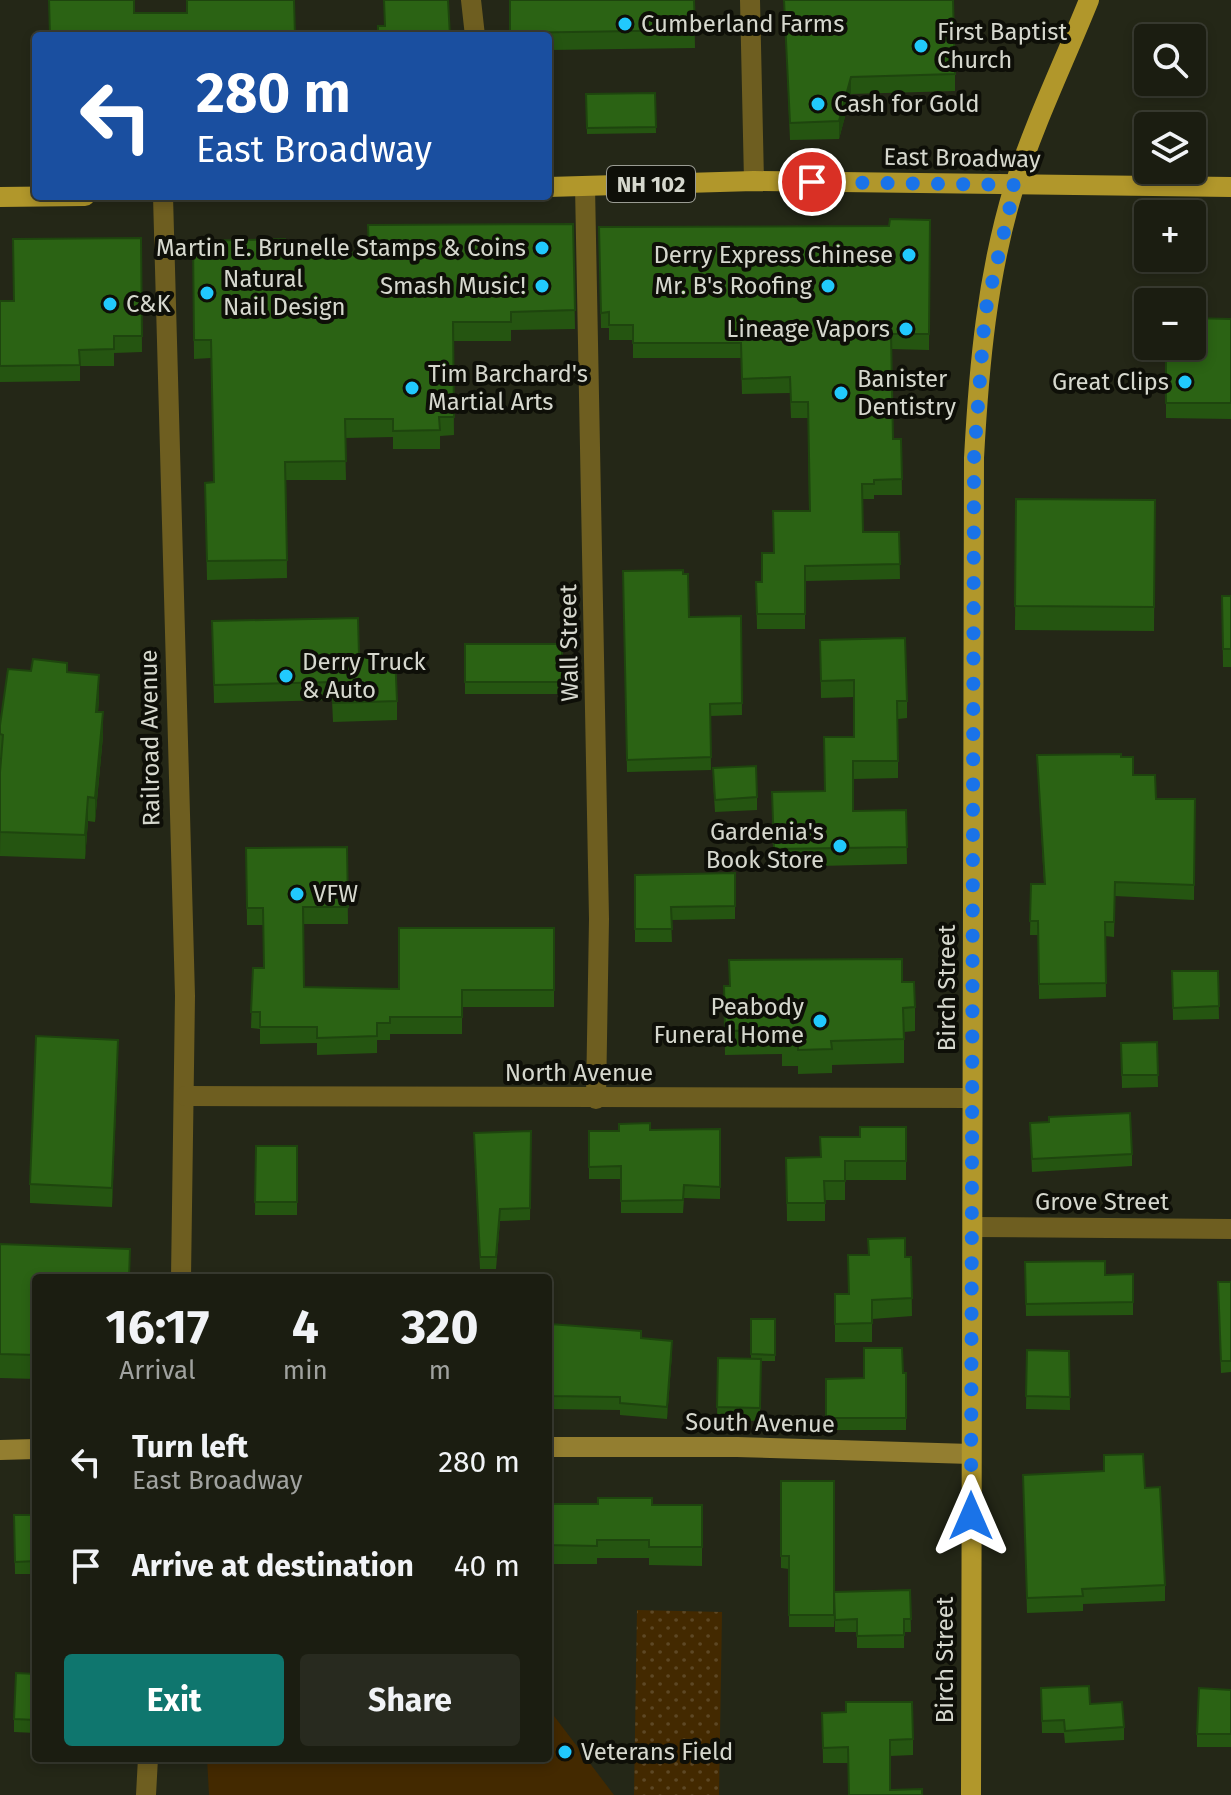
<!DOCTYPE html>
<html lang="en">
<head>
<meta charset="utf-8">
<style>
  :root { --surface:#1b1d11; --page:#282a1f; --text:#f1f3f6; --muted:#a0a29f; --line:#393b31; --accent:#0f766e }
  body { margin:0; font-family:"Fira Sans",sans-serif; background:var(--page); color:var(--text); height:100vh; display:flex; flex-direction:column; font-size:30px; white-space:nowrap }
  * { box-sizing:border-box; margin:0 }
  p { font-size:26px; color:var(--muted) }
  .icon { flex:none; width:44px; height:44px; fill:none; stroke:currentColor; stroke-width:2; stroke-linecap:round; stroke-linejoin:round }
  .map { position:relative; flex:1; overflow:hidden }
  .panel { position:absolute; left:32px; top:1274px; width:520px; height:488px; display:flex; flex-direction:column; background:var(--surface); border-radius:8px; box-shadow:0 4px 12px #0003,0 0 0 2px var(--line) }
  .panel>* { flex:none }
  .top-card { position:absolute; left:32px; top:32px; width:520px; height:168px; border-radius:8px; box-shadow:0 4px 12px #0003,0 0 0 2px var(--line); background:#1a4fa0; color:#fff; overflow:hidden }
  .controls { position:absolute; left:1134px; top:24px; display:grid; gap:16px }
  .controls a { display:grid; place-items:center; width:72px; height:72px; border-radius:8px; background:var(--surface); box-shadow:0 4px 12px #0003,0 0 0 2px var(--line); font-size:40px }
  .pin { position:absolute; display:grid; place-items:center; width:68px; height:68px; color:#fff; margin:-34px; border:4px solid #fff; border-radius:50%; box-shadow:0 2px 8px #0007 }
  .me { position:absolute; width:88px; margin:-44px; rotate:0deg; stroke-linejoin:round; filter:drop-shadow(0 0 6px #0008) }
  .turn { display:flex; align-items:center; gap:28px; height:168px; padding:0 32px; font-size:36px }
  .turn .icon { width:104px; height:104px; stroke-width:2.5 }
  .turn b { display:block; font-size:56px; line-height:68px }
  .eta { display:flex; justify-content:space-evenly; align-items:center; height:136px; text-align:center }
  .eta b { font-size:48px; font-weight:700; line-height:56px }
  .action { display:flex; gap:16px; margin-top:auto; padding:16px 32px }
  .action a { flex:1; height:92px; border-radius:8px; background:var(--accent); color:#fff; font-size:32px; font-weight:700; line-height:92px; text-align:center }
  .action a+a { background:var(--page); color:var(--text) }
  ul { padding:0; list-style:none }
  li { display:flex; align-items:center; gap:24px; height:104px; padding:0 32px }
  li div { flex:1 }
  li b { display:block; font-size:30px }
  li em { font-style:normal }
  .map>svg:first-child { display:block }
  .grass { fill:#432900 }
  .park { fill:url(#park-dots) }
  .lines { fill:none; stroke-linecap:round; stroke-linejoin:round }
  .street { stroke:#6e5e20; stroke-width:20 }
  .secondary { stroke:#937e30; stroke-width:20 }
  .primary { stroke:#b1972b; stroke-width:20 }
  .wall { fill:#255511 }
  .shaded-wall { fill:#1e450e }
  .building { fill:#2b6314; stroke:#1e450e; stroke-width:2 }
  .route { stroke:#1a73e8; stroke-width:14; stroke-dasharray:0 25.2 }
  .poi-dot { fill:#21c9fd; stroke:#0e0f08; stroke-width:3 }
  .labels { text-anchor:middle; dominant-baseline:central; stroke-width:8; stroke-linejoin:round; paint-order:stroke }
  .shield { fill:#0e0f08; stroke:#9a9c93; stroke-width:2 }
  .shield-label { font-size:22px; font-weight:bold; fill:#d6d8ce }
  .poi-label { font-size:24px; fill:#d6d8ce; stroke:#0e0f08; text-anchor:start }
  .street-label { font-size:24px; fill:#d6d8ce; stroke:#0e0f08 }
</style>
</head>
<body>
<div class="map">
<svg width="1231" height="1795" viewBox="0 0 1231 1795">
  <defs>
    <pattern id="park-dots" width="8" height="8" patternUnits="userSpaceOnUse" patternTransform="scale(2)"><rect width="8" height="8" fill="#432900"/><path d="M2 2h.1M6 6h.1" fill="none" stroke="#5d4724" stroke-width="1.8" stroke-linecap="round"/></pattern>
  </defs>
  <rect width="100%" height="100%" fill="#242717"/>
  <!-- grass -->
  <polygon class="grass" points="548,1708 614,1795 209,1795 207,1758 548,1758"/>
  <!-- park -->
  <polygon class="park" points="637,1610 722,1612 719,1795 634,1795"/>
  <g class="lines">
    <!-- street -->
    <g class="street">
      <polyline points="471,0 475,36"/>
      <polyline points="750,0 754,181"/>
      <polyline points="585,186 599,919 596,1099"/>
      <polyline points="163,196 185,996 181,1278"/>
      <polyline points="185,1096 972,1098"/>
      <polyline points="973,1227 1231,1229"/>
      <polyline points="146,1795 148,1758"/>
    </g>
    <!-- secondary -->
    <g class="secondary">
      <polyline points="548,1447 737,1447 971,1454"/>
      <polyline points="0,1450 36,1449"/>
    </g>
    <!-- primary -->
    <g class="primary">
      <polyline points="548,187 754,181 1231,187"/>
      <polyline points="0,197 85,196"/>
      <path d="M971,1795L974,458C979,365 987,276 1014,187C1034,124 1064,62 1089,0"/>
    </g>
  </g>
  <!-- wall -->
  <g class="wall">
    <polygon points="509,0 694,0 695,48 548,50 548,36 510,36"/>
    <polygon points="784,0 955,74 955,91 851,94 839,139 790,140"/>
    <polygon points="655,93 656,133 587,134 586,94"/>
    <polygon points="930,220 929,350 891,349 893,439 901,439 902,495 874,495 874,499 863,499 863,532 899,532 900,579 805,581 805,629 757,629 756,582 762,582 774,553 809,511 808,418 791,418 790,393 742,394 741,358 633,358 633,340 609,340 609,328 601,328 599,227 889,226"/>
    <polygon points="573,224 575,329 511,330 511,341 453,341 454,435 440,436 440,449 393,449 393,437 345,438 346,480 286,480 287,578 207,580 205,483 214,483 211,358 194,359 193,241 285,254 368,252"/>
    <polygon points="141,238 142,352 114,353 114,366 80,366 80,381 0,382 0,301 13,301"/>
    <polygon points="1231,319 1231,419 1166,418 1166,346"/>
    <polygon points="1016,499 1155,500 1154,631 1015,630"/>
    <polygon points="623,571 689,617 741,616 742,715 710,716 711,770 627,772"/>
    <polygon points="1222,596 1231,596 1231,667 1223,667"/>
    <polygon points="212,621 359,655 397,701 397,720 333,722 332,700 214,703"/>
    <polygon points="820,640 907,701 907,718 898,719 898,778 853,779 853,811 906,810 907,864 774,867 772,792 825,791 854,737 854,697 821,698"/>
    <rect x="465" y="644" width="97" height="50"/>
    <polygon points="31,671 67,672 99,699 98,712 103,736 95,822 88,821 85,859 0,856 1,758 0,758 0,725"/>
    <polygon points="1037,755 1121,757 1133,775 1156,799 1195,799 1194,900 1115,896 1114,937 1105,936 1106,997 1039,999 1038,935 1030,935 1031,884 1044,884"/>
    <polygon points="713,780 757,797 757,810 715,812"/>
    <polygon points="347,847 348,924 303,924 304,987 399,989 554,928 554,1007 462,1007 462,1034 390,1034 390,1040 377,1040 377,1053 317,1055 317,1043 260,1044 260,1029 251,1028 253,968 264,968 263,925 247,925 246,848"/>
    <polygon points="735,873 735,919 671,920 672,942 635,942 635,875"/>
    <polygon points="729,960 902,982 915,1007 915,1031 904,1032 904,1063 832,1065 832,1073 798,1074 798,1066 782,1066 782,1054 725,1055 724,986 729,986"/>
    <polygon points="1172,971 1218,971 1219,1019 1173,1020"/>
    <polygon points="1157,1042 1158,1087 1122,1088 1121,1043"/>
    <polygon points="118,1058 112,1207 30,1203 30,1184"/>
    <polygon points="1030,1123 1132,1154 1132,1166 1032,1172"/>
    <polygon points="906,1127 906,1180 845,1180 845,1200 825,1200 825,1221 787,1221 786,1158 820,1157 860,1137"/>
    <polygon points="720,1129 720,1199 684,1198 683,1213 621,1213 621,1179 589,1179 589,1131"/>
    <polygon points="531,1131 530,1220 500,1221 496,1269 480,1269 474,1145"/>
    <polygon points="256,1146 297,1146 297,1215 255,1215"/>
    <polygon points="0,1244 36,1278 36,1379 0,1378"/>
    <polygon points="905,1257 911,1257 912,1316 872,1319 872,1342 835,1342 835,1294 849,1294"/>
    <polygon points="1025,1262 1105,1275 1133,1274 1133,1315 1026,1316"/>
    <polygon points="1218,1282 1231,1282 1231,1372 1221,1373"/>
    <polygon points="751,1319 775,1319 775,1361 761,1361 760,1421 717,1420 718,1358 751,1359"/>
    <polygon points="550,1324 641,1338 672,1353 667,1419 620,1415 620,1410 549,1409"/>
    <polygon points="1027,1350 1069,1351 1070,1410 1026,1409"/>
    <polygon points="906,1373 906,1430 826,1430 826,1379 864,1378"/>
    <polygon points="1104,1455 1145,1488 1165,1585 1165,1601 1083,1604 1083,1611 1027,1613 1023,1475 1104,1471"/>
    <polygon points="781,1481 834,1481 834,1627 789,1627 789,1569 781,1568"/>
    <polygon points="548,1504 702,1505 702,1566 649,1565 649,1558 597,1558 597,1564 548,1564"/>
    <polygon points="14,1515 36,1515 36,1574 15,1574"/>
    <polygon points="910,1590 911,1632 904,1632 904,1648 857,1648 857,1632 835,1632 834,1592"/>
    <polygon points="36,1674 36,1733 14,1732 14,1719"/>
    <polygon points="1041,1688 1090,1704 1124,1727 1124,1740 1065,1743 1064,1733 1042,1733"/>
    <polygon points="1231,1690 1231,1747 1197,1747 1197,1734"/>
    <polygon points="822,1713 913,1739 913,1755 890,1756 849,1795 848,1763 823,1763"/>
  </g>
  <!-- shaded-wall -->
  <g class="shaded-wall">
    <polygon points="851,77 851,94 839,139 839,121"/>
    <polygon points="99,675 99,699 96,736 96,712"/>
    <polygon points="103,712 103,736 95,822 95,798"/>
    <polygon points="88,797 88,821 85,859 85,835"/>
    <polygon points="118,1040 118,1058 112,1207 112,1188"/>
    <polygon points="672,1341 672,1353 667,1419 667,1407"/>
  </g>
  <!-- building -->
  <g class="building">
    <polygon points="49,0 134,0 134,13 187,13 187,0 294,0 295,36 50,36"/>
    <polygon points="384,0 448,0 450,36 378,36 378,26 385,26"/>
    <polygon points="510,0 694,0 695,30 510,33"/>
    <polygon points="784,0 953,0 955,74 851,77 839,121 790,123"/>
    <polygon points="655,93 656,127 587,128 586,94"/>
    <polygon points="890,219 930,220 929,334 891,334 893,439 901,439 902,479 874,480 874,484 862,484 863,532 899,532 900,564 805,566 805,614 757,614 756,582 762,582 762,553 774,553 773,511 810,511 808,402 791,402 790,377 742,379 741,343 633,343 633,325 609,325 609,312 601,313 599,227 889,226"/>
    <polygon points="573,224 575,310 511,312 511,322 453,322 454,417 439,417 440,430 393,431 393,419 345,419 346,461 285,462 287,560 207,561 205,483 214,482 211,340 194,340 193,241 285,239 285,254 369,252 368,225"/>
    <polygon points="141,238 142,336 114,336 114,349 79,350 80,365 0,366 0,301 14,301 13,239"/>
    <polygon points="1192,318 1231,319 1231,403 1166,403 1166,346 1192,346"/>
    <polygon points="1016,499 1155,500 1154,607 1015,606"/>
    <polygon points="683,570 683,574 688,574 689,617 741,616 742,703 710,704 711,757 627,760 623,571"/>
    <polygon points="1222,596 1231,596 1231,649 1223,649"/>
    <polygon points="358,618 359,655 395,654 397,701 333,703 332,682 214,685 212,621"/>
    <polygon points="905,638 907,701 897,701 898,761 853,761 853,811 906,810 907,847 774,849 772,792 825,791 824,737 854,737 854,680 821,681 820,640"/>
    <rect x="465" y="644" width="97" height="38"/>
    <polygon points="33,659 67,663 67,672 99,675 96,712 103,712 95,798 88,797 85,835 0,832 0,772 3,735 0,734 0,725 8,669 31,671"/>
    <polygon points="1121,754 1121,757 1133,757 1133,775 1155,775 1156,799 1195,799 1194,885 1115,882 1114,922 1105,922 1106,983 1039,984 1038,921 1030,921 1031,884 1045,884 1037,755"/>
    <polygon points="756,766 757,797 715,800 713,768"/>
    <polygon points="347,847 348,907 303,907 304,987 399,989 399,928 554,928 554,990 462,990 462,1017 390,1017 390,1023 377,1023 377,1036 317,1038 317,1027 260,1027 260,1012 251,1012 253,968 264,968 263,908 247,908 246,848"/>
    <polygon points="735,873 735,906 671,907 672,929 635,929 635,875"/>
    <polygon points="902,959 902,982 914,982 915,1007 903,1008 904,1039 831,1041 832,1049 798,1050 798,1042 782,1042 782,1030 725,1031 724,986 730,986 729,960"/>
    <polygon points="1172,971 1218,971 1219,1006 1173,1008"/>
    <polygon points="36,1036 118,1040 112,1188 30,1184"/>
    <polygon points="1157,1042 1158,1075 1122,1075 1121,1043"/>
    <polygon points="1130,1113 1132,1154 1032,1159 1030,1123 1049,1122 1049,1117"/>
    <polygon points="650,1123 650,1130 720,1129 720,1187 684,1185 683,1200 621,1201 621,1166 589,1167 589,1131 619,1131 619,1124"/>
    <polygon points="860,1127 906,1127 906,1161 845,1161 845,1181 824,1181 825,1203 787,1203 786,1158 821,1157 820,1137 860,1137"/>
    <polygon points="531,1131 530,1208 500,1209 496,1257 480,1257 474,1133"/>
    <polygon points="256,1146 297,1146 297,1202 255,1202"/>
    <polygon points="905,1238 905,1257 911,1257 912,1298 872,1300 872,1323 835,1324 835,1294 849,1294 848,1255 869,1255 868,1239"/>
    <polygon points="0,1244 130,1249 129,1278 36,1278 36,1355 0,1354"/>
    <polygon points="1105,1261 1105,1275 1133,1274 1133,1302 1026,1304 1025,1262"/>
    <polygon points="1218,1282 1231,1282 1231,1361 1221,1361"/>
    <polygon points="751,1319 775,1319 775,1355 751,1354"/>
    <polygon points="550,1324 641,1331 641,1338 672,1341 667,1407 620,1403 620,1397 549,1396"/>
    <polygon points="864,1348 902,1348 903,1373 906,1373 906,1418 826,1418 826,1379 864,1378"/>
    <polygon points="1027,1350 1069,1351 1070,1397 1026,1396"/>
    <polygon points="718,1358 761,1359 760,1408 717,1407"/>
    <polygon points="1143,1454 1145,1488 1160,1487 1165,1585 1082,1589 1083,1596 1027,1598 1023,1475 1104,1471 1104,1455"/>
    <polygon points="781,1481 834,1481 834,1615 789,1615 789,1556 781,1556"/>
    <polygon points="598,1498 652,1498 652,1505 702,1505 702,1547 649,1547 649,1540 597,1540 597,1546 548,1545 548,1504 598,1504"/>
    <polygon points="14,1515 36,1515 36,1561 15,1562"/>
    <polygon points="910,1590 911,1619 904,1619 904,1635 857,1636 857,1619 835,1620 834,1592"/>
    <polygon points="16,1673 36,1674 36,1720 14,1719"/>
    <polygon points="1089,1686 1090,1704 1122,1702 1124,1727 1065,1731 1064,1720 1042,1721 1041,1688"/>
    <polygon points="1199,1688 1231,1690 1231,1734 1197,1734"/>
    <polygon points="846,1702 912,1702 913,1739 890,1740 890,1790 922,1789 922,1795 849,1795 848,1747 823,1748 822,1713 846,1712"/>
  </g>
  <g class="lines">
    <!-- route -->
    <polyline class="route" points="812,182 1015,185 985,313 974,458 971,1516"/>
  </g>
  <!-- markers -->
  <g class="poi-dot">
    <circle cx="625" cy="24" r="8"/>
    <circle cx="921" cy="46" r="8"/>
    <circle cx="818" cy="104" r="8"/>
    <circle cx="542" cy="248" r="8"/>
    <circle cx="909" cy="255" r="8"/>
    <circle cx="542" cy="286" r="8"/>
    <circle cx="828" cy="286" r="8"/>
    <circle cx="207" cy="293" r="8"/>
    <circle cx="110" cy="304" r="8"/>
    <circle cx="906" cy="329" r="8"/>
    <circle cx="1185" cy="382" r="8"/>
    <circle cx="412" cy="388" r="8"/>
    <circle cx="841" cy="393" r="8"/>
    <circle cx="286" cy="676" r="8"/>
    <circle cx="840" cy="846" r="8"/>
    <circle cx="297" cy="894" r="8"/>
    <circle cx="820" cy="1021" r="8"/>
    <circle cx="565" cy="1752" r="8"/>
  </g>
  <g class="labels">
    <!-- shield labels -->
    <rect class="shield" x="607" y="166" width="88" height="36" rx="6"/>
    <g class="shield-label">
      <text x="651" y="184">NH 102</text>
    </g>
    <!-- poi labels -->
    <g class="poi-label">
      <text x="641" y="24">Cumberland Farms</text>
      <text x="937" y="32">First Baptist<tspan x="937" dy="28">Church</tspan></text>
      <text x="834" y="104">Cash for Gold</text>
      <text x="526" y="248" text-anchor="end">Martin E. Brunelle Stamps &amp; Coins</text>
      <text x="893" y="255" text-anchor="end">Derry Express Chinese</text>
      <text x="223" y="279">Natural<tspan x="223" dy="28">Nail Design</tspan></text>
      <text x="526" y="286" text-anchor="end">Smash Music!</text>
      <text x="812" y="286" text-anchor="end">Mr. B's Roofing</text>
      <text x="126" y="304">C&amp;K</text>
      <text x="890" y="329" text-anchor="end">Lineage Vapors</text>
      <text x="428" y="374">Tim Barchard's<tspan x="428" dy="28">Martial Arts</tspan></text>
      <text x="857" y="379">Banister<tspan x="857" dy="28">Dentistry</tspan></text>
      <text x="1169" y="382" text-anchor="end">Great Clips</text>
      <text x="302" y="662">Derry Truck<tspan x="302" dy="28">&amp; Auto</tspan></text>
      <text x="824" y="832" text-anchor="end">Gardenia's<tspan x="824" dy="28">Book Store</tspan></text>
      <text x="313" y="894">VFW</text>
      <text x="804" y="1007" text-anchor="end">Peabody<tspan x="804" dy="28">Funeral Home</tspan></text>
      <text x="581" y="1752">Veterans Field</text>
    </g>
    <!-- street labels -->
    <g class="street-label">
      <text transform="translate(962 158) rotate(1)">East Broadway</text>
      <text transform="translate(569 643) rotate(-91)">Wall Street</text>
      <text transform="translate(150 738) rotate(-91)">Railroad Avenue</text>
      <text transform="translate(947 988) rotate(-90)">Birch Street</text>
      <text x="579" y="1073">North Avenue</text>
      <text x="1102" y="1202">Grove Street</text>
      <text transform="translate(760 1423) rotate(1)">South Avenue</text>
      <text transform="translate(945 1660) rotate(-90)">Birch Street</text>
    </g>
  </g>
</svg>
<div class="controls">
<a><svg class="icon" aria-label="search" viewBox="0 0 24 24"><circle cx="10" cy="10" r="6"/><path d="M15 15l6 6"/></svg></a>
<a><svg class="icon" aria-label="layers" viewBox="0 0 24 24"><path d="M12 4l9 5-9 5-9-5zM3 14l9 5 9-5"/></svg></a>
<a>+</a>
<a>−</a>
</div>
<div class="pin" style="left:812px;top:182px;background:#d93025"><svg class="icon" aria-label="arrive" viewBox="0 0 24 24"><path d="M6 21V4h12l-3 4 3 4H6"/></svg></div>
<svg class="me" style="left:971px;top:1516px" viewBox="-20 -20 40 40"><path d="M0-17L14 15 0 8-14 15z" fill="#1a73e8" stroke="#fff" stroke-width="4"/></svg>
<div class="top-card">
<div class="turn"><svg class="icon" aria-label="left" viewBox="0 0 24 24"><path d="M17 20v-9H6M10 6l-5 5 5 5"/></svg><div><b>280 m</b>East Broadway</div></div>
</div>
<section class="panel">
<div class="eta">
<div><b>16:17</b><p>Arrival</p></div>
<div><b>4</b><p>min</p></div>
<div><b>320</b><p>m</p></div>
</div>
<ul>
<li><svg class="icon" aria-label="left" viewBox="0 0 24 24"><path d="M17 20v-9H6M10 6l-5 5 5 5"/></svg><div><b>Turn left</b><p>East Broadway</p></div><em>280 m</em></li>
<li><svg class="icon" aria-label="arrive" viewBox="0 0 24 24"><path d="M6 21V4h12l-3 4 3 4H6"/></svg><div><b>Arrive at destination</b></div><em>40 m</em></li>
</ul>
<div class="action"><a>Exit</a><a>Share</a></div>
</section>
</div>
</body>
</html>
